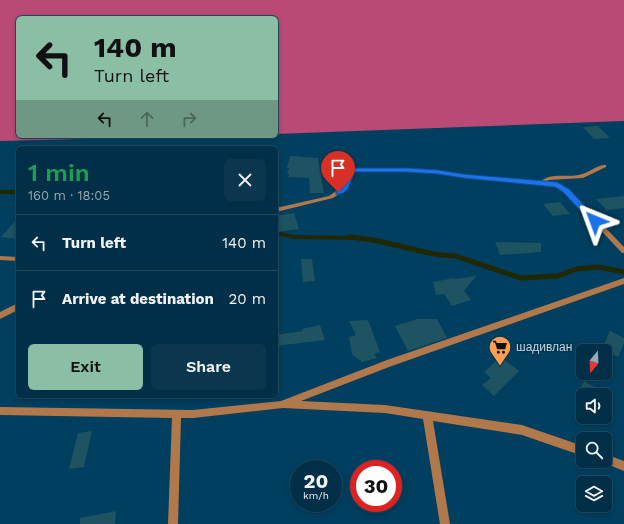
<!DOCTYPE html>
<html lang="en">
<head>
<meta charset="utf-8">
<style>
  :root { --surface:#002f47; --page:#0a374e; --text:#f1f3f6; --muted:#95a9b4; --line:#224a60; --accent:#8abfa5 }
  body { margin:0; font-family:"Work Sans",sans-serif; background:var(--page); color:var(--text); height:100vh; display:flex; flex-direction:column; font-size:15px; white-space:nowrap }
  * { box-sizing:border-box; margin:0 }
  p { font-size:13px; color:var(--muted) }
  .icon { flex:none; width:22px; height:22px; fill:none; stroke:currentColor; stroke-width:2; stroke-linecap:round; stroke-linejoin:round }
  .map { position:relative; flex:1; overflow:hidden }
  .details { position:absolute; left:16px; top:146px; width:262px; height:252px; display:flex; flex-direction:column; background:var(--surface); border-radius:6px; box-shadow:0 2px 6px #0003,0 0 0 1px var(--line) }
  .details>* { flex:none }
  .banner { position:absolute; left:16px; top:16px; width:262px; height:122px; border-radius:6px; box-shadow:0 2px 6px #0003,0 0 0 1px var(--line); background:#8abfa5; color:#111; overflow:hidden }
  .needle { width:26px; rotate:199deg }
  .controls { position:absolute; left:576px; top:344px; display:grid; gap:8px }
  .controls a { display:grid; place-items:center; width:36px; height:36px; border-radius:6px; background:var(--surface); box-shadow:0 2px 6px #0003,0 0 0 1px var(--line); font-size:20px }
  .speed { position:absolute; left:290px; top:460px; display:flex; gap:8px; font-size:20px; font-weight:700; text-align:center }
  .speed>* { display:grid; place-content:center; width:52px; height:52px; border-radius:50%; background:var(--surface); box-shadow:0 2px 6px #0003,0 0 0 1px var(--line); line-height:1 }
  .speed small { font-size:10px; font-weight:400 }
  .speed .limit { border:6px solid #d22; background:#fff; color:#111 }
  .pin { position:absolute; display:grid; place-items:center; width:34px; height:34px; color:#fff; margin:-41px -17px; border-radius:50% 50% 50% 0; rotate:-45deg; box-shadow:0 0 4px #0007 }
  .pin .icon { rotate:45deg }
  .me { position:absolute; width:44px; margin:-22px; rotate:316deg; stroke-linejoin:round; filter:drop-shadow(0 0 3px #0008) }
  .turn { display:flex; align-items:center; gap:14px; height:84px; padding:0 12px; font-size:18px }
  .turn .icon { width:52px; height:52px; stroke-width:2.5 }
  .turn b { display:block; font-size:28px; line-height:34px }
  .lanes { display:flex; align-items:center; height:38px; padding:0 12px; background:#0003; justify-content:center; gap:20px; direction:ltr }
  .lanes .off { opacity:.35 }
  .round { display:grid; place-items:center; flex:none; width:42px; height:42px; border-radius:6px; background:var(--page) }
  .headline { display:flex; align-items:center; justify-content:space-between; height:68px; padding:0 12px }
  h1 { font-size:24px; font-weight:600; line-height:30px; color:#1e9e55 }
  .primary-button { display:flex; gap:8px; margin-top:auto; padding:8px 12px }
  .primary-button a { flex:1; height:46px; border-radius:6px; background:var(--accent); color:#111; font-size:16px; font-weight:600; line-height:46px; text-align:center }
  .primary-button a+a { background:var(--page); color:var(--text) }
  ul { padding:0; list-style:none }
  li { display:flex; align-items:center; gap:12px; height:56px; padding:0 12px; border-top:1px solid var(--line) }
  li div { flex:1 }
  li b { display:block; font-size:15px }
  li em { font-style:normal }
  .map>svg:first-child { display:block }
  .forest { fill:#b94a75 }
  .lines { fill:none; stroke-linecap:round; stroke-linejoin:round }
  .stream-far1 { stroke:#212801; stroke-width:4 }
  .stream { stroke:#212801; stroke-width:5 }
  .building { fill:#1e5361 }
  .minor { fill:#b1794b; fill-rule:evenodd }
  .route { fill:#1a73e8; stroke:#114b97 }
  .labels { text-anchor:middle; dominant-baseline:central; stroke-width:3; stroke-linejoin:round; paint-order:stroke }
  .poi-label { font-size:12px; fill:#bbd6ea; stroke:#07344d; text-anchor:start }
</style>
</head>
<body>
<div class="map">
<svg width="624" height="524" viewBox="0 0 624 524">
  <rect width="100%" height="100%" fill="#003f5f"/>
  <!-- forest -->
  <polygon class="forest" points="0,0 624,0 624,121 276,134 276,18 18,18 18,136 209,136 0,141"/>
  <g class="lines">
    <!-- stream-far1 -->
    <g class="stream-far1">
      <polyline points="0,192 18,192"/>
      <polyline points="276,233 294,237 359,238"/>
    </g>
    <!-- stream -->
    <polyline class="stream" points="350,237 373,240 434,254 455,256 521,278 558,276 576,269 598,267 624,272"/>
  </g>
  <!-- building -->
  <g class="building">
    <polygon points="598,126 610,138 594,139 583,127"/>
    <polygon points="290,156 318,158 324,193 310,193 309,178 288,177 289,174 287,174 289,168 287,168"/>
    <polygon points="624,196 624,208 607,210 596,199"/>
    <polygon points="560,202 570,214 553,216 543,204"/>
    <polygon points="294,213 299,229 276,232 276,216"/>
    <polygon points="18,218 18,239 1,237"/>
    <polygon points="495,242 541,243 541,252 500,255"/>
    <polygon points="301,259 312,259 315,281 303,282"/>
    <polygon points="476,276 464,291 471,300 452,306 444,294 436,295 433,282 454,278 455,279"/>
    <polygon points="417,319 437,319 447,338 408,351 395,326"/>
    <polygon points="368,320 380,352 374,354 377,358 362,362 352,354 349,337 356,335 349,321"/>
    <polygon points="320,325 325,340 276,346 276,335 302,331 302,329"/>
    <polygon points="610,331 624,338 624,343 618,357 602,349"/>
    <polygon points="501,357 519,371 494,396 482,385 491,378 484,372"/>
    <polygon points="584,381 609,395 577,395"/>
    <polygon points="92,431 84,467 69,469 78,433"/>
    <polygon points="116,511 115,524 80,524 80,518"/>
  </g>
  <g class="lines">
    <!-- minor -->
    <g class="minor">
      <polygon points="125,145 127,146 127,148 120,148"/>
      <path d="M332,153L352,168H407L438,170L463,174L539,182C554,171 567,179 582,174C590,172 598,164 606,165V167L583,178L549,180L546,182L559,184L568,189L624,247V253H622L564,191L556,187L463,178L438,174L407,172H353L348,188L333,198L276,212V208L329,196L343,186L348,170L330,156V154Z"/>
      <polygon points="0,256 18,257 18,261 0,260"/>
      <polygon points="624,278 624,284 389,367 301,401 385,405 522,425 583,446 583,456 522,435 433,421 450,524 440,524 423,419 385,413 283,408 193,418 181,418 178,524 168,524 172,418 0,415 0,407 193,410 281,401 387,360"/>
      <polygon points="18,303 18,310 0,319 0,312"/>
      <polygon points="605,454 624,461 624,471 602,462 601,461 605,461"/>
    </g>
  </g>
  <!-- route -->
  <path class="route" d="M351,168H407L438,170L463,174L557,182L569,189L599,221L598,223H592L563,192L555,187L463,178L438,174L407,172H354C351,182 348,196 336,194V190L343,185L347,170Z"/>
  <!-- icons -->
  <defs>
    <g id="supermarket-pin" transform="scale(1.15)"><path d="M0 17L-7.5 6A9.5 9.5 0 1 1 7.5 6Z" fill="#fb9e50" stroke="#07344d"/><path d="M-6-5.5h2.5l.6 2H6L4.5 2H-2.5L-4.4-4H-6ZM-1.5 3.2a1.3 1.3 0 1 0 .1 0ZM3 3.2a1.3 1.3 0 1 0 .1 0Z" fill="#111"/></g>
  </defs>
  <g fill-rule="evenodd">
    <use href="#supermarket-pin" x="500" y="347"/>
  </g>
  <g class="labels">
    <!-- poi labels -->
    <g class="poi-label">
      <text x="516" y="347">шадивлан</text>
    </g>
  </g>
</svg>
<div class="controls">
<a><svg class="needle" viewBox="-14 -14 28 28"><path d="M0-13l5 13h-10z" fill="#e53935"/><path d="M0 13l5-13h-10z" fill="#95a9b4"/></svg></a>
<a><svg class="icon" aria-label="sound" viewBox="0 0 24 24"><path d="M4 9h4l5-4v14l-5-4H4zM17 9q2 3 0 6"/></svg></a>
<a><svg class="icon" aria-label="search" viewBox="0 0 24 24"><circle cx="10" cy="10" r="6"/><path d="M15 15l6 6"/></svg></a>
<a><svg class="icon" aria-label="layers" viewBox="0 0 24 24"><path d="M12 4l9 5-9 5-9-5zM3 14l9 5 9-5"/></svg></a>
</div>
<div class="speed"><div>20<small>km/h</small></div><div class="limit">30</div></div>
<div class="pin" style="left:338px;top:192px;background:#d93025"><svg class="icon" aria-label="arrive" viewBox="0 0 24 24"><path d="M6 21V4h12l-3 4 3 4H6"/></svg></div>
<svg class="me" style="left:595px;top:221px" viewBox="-20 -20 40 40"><path d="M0-17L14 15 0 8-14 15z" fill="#1a73e8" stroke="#fff" stroke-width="4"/></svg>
<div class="banner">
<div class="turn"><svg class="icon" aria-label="left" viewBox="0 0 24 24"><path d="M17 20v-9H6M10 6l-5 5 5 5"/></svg><div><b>140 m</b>Turn left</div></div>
<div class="lanes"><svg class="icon" aria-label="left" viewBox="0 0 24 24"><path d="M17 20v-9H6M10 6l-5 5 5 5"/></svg><svg class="icon off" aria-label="ahead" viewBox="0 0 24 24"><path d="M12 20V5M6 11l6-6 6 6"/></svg><svg class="icon off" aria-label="right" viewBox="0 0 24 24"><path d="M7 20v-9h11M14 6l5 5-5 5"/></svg></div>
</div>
<section class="details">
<div class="headline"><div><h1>1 min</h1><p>160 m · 18:05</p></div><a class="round"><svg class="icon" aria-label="close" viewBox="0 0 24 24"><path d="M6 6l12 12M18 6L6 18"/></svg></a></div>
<ul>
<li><svg class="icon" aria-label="left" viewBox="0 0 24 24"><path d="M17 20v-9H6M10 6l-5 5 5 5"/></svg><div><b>Turn left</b></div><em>140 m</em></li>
<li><svg class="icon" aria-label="arrive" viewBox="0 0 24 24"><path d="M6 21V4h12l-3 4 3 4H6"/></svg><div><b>Arrive at destination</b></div><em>20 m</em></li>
</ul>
<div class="primary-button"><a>Exit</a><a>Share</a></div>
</section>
</div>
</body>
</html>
